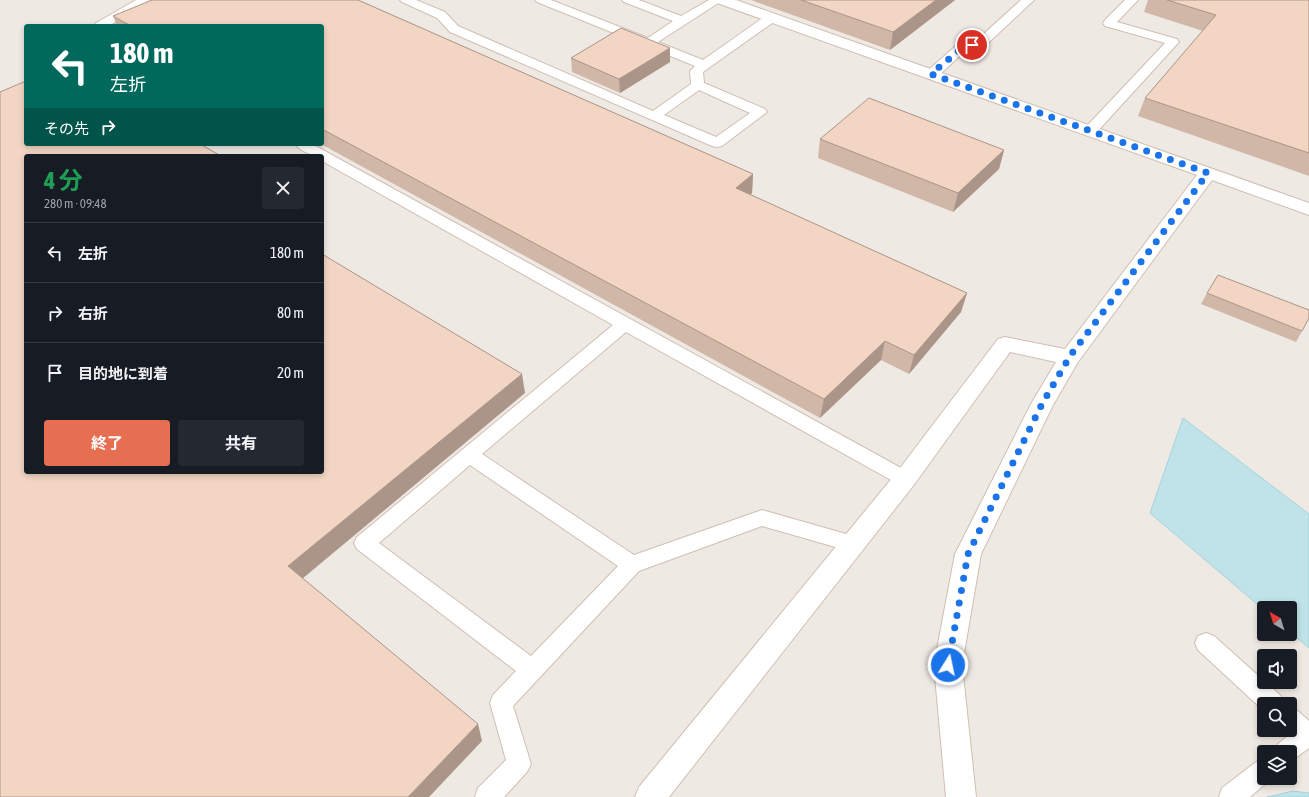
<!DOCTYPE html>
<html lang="ja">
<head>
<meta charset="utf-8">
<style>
  :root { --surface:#171b24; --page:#242831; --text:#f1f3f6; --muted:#9ea1a6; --line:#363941; --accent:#e76f51 }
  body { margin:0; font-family:"Asap Condensed","Noto Sans JP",sans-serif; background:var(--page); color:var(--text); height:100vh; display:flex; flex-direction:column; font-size:15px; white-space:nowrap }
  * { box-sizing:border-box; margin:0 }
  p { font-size:13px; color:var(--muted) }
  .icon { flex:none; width:22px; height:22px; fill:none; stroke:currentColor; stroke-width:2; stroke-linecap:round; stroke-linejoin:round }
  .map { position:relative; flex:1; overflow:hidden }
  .sheet { position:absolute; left:24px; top:154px; width:300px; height:320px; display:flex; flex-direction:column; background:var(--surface); border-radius:4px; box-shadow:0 2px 6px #0003 }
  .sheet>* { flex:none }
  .top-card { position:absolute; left:24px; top:24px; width:300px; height:122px; border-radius:4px; box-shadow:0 2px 6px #0003; background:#00695c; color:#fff; overflow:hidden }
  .needle { width:26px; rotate:321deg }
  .fabs { position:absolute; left:1257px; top:601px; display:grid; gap:8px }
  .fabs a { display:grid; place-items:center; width:40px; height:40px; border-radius:4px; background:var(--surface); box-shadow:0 2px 6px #0003; font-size:20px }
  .pin { position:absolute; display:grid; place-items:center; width:34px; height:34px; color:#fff; margin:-17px; border:2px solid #fff; border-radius:50%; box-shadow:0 1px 4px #0007 }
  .me { position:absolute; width:44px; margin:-22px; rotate:10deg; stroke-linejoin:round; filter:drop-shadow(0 0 3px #0008) }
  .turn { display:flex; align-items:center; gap:14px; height:84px; padding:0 20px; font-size:18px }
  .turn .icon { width:52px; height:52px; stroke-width:2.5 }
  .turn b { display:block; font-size:28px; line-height:34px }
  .then { display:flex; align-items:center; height:38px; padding:0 20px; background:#0003; gap:8px; font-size:15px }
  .round { display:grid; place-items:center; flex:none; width:42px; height:42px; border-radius:4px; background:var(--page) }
  .overview { display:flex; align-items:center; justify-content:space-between; height:68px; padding:0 20px }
  h1 { font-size:24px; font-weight:700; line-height:30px; color:#1e9e55 }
  .cta { display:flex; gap:8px; margin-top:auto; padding:8px 20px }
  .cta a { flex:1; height:46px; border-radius:4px; background:var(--accent); color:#fff; font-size:16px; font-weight:700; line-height:46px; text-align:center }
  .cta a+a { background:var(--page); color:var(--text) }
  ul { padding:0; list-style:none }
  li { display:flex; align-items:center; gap:12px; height:60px; padding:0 20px; border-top:1px solid var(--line) }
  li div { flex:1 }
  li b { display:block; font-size:15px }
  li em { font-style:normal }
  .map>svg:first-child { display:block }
  .industrial { fill:#efe9e4; fill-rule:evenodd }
  .water { fill:#bfe3e8; stroke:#a5d3da }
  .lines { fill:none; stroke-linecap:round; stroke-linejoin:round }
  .lane-casing { stroke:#d1beb0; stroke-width:2 }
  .street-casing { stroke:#d1beb0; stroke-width:2 }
  .lane { fill:#fff; fill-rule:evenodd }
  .street { fill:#fff; fill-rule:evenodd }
  .wall { fill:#d1b7a8 }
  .shaded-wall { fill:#aa9588 }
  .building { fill:#f3d5c3; stroke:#aa9588 }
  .route { stroke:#1a73e8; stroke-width:7; stroke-dasharray:0 12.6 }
</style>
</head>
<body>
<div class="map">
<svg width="1309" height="797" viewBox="0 0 1309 797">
  <rect width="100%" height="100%" fill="#fdf6ec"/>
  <!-- industrial -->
  <path class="industrial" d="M0,0H1309V797H0ZM26,26H322V144H26ZM26,156H322V472H26ZM1264,608H1290V634H1264ZM1264,656H1290V682H1264ZM1264,704H1290V730H1264ZM1264,752H1290V778H1264Z"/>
  <!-- water -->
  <g class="water">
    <polygon points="1183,418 1309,514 1309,648 1290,632 1290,608 1264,608 1264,610 1150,513"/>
    <polygon points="1293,791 1309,793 1309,797 1267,797"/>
  </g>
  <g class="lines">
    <!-- lane casing -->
    <g class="lane-casing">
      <g id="lane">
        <polygon points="136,0 150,0 109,26 94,26 96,23"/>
        <path d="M400,0H416L445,12L458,26L653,111L691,84L690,71L695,66L537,2L535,0H551L648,38L673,21L624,2L622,0H639L681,16L709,0H723L658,42L703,60L767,15H775L777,18L775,21L703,72L704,83L765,109L767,112L722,146L717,147L712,146L450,32L437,18L402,2ZM699,90L750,113L716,137L664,115Z"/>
        <polygon points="1021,0 1034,0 986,45 965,51 936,78 926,78 925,75 926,72 957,45 978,39"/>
        <polygon points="1125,0 1138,0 1117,22 1177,39 1179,42 1095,134 1090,135 1085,134 1083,131 1085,128 1165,43 1105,26 1103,23 1105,20"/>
        <path d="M295,144H312L912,474L915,479L912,484L905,487L898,484L626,332L482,454L634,555L762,510L860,538L863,544L860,550L853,552L762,526L639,571L513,706L531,764L527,772L504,797H475L478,788L506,760L490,703L493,695L516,671L357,549L354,543L357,537L613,325L322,161V156C313,156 301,152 295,144ZM470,465L618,566L531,656L379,543Z"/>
        <polygon points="1206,633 1214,636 1281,696 1284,704 1264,704 1264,711 1198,650 1195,643 1198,636"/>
        <polygon points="1290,708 1298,711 1309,721 1309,748 1290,762 1290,752 1274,752 1278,744 1290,734 1285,730 1290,730"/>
        <polygon points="1264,758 1264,778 1272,778 1250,797 1219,797 1222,788 1256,762"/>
      </g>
    </g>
    <!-- street casing -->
    <g class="street-casing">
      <polygon id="street" points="715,0 736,0 1309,203 1309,215 1212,180 1078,362 1053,405 981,554 962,665 976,797 946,797 934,665 955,554 1031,404 1056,362 1010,352 913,486 669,797 635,797 639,787 897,472 998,339 1005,337 1065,349 1197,175 717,3"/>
    </g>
    <!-- lane -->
    <use href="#lane" class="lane"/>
    <!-- street -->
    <use href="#street" class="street"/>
  </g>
  <!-- wall -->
  <g class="wall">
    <polygon points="152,0 358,0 753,174 752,193 750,195 967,293 961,312 909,374 881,360 820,418 321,144 322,144 322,26 117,26 113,16"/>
    <polygon points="751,0 955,0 890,50"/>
    <polygon points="1148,0 1309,0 1309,176 1138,116 1145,98 1203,31 1144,12"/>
    <polygon points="670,48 670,62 620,93 572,72 571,58"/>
    <polygon points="820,139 1004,150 999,169 953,212 818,158"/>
    <polygon points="1207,293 1302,331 1296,342 1201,304"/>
  </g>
  <!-- shaded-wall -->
  <g class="shaded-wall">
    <polygon points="936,0 955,0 890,50 893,32"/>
    <polygon points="670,48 670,62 620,93 619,79"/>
    <polygon points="1004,150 999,169 953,212 958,193"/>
    <polygon points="753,174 752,193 734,207 736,188"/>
    <polygon points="967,293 961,312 909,374 914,355"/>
    <polygon points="885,341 881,360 820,418 824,399"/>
    <polygon points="522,374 525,393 296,584 288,566"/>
    <polygon points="478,724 482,741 429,797 408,797"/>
  </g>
  <!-- building -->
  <g class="building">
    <polygon points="152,0 358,0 753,174 736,188 967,293 914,355 885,341 824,399 322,129 322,26 131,26 113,16"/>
    <polygon points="801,0 936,0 893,32"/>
    <polygon points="1167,0 1309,0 1309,153 1145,98 1216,15"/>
    <polygon points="621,28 670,48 619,79 571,58"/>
    <polygon points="26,81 26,144 200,144 221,156 26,156 26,472 322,472 322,254 522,374 288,566 478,724 408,797 0,797 0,92"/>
    <polygon points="869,98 1004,150 958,193 820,139"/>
    <polygon points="1218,275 1309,310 1309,318 1302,331 1207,293"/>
  </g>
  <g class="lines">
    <!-- route -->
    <polyline class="route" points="948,665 968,554 1042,404 1070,356 1208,173 931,74 962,48 972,45"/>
  </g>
</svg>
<div class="fabs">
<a><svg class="needle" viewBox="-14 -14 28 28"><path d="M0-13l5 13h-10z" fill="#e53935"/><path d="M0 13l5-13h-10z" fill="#9ea1a6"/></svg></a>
<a><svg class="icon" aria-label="sound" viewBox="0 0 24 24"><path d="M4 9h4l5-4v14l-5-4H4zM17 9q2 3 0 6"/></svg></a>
<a><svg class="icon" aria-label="search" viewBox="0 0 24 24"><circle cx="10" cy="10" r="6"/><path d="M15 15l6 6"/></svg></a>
<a><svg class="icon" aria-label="layers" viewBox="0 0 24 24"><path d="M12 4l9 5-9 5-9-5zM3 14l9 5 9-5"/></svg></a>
</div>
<div class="pin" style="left:972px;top:45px;background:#d93025"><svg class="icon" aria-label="arrive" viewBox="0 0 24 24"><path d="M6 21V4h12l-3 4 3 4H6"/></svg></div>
<svg class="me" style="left:948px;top:665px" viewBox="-20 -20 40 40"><circle r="17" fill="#1a73e8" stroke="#fff" stroke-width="3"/><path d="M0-11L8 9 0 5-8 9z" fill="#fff"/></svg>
<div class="top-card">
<div class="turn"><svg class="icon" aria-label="left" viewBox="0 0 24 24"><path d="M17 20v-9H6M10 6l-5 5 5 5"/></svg><div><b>180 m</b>左折</div></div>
<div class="then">その先<svg class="icon" aria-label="right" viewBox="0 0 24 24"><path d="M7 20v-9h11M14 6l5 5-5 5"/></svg></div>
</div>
<section class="sheet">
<div class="overview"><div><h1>4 分</h1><p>280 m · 09:48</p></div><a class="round"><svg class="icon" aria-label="close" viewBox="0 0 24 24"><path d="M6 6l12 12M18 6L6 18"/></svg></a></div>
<ul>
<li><svg class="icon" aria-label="left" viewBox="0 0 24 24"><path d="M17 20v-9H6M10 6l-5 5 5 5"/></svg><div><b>左折</b></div><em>180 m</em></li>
<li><svg class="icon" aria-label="right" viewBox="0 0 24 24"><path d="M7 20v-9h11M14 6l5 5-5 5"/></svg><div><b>右折</b></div><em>80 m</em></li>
<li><svg class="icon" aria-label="arrive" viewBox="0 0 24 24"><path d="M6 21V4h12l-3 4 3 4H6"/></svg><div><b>目的地に到着</b></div><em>20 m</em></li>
</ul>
<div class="cta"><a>終了</a><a>共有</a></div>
</section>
</div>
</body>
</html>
